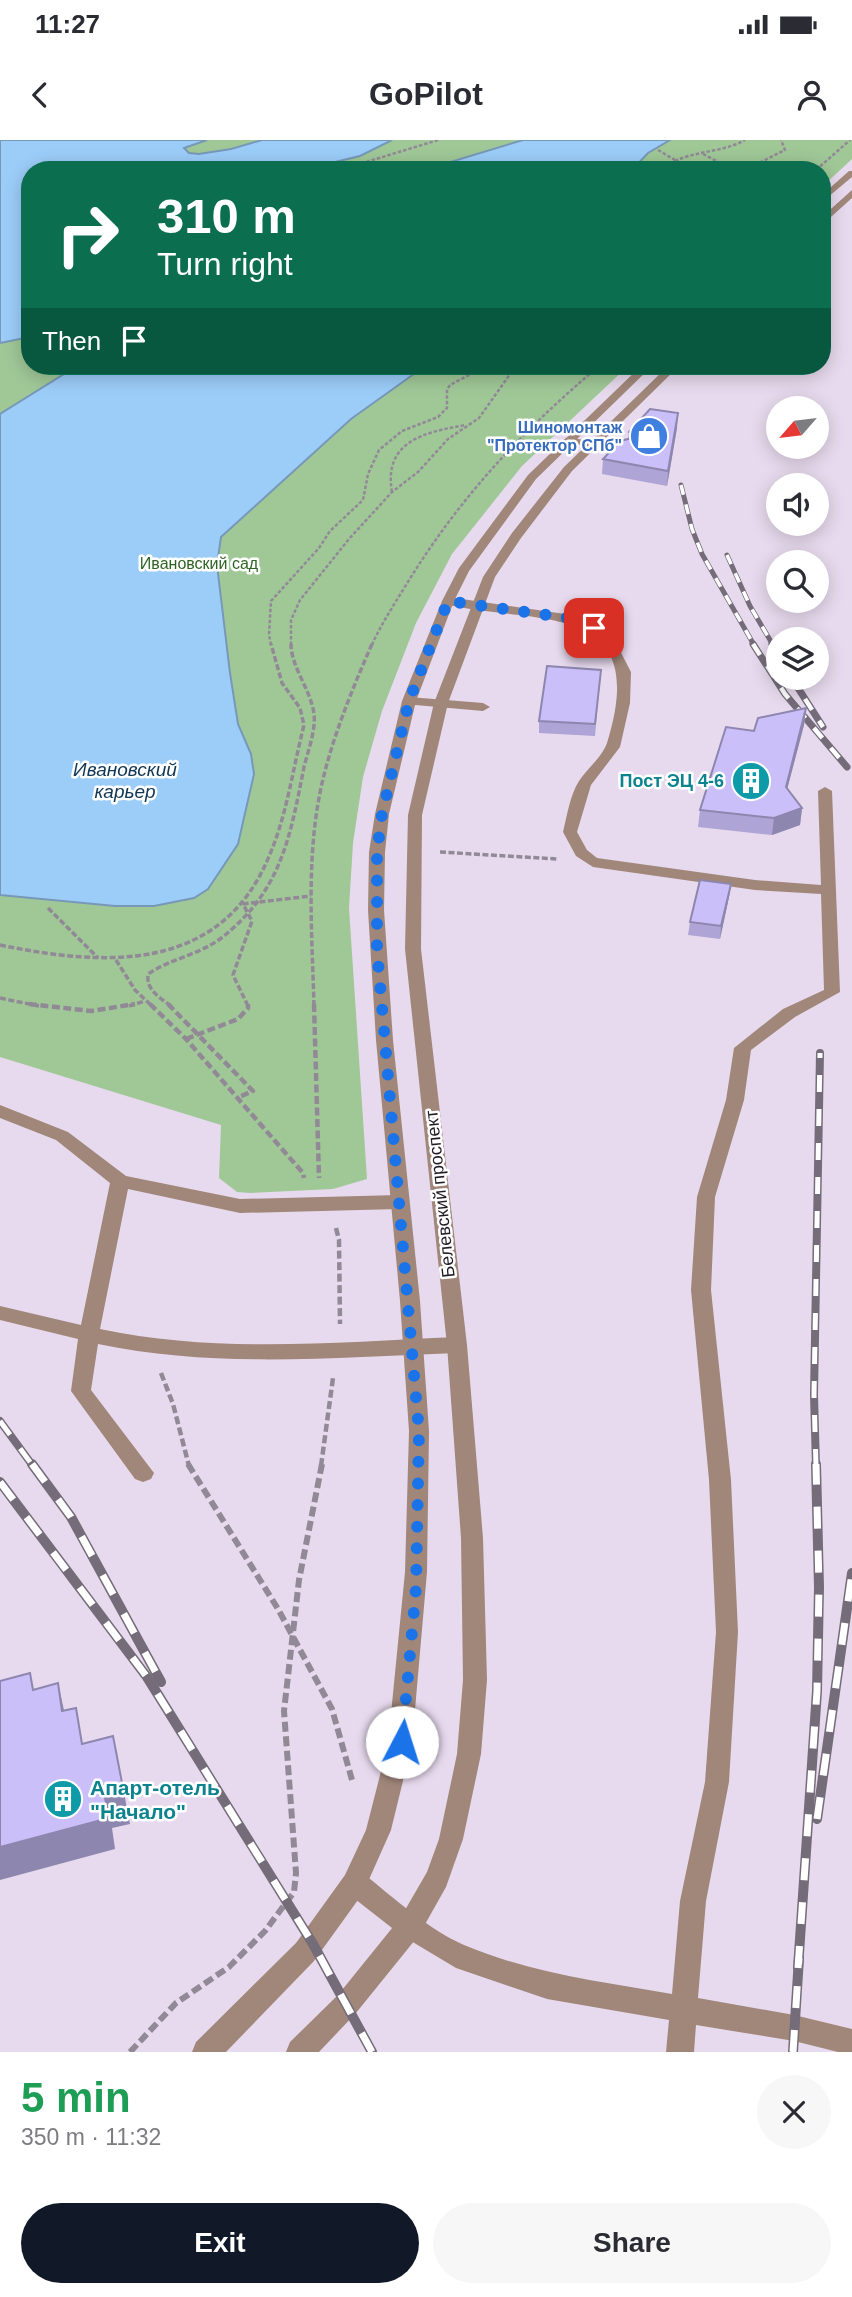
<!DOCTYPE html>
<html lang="en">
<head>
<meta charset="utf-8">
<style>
  :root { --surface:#fff; --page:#f7f7f7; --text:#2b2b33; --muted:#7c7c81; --accent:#111827 }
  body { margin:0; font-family:Arial,sans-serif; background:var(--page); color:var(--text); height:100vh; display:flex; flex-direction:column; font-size:26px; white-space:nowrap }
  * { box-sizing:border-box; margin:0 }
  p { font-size:23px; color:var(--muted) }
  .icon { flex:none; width:38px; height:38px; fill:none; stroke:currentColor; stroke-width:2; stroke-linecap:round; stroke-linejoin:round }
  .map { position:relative; height:1912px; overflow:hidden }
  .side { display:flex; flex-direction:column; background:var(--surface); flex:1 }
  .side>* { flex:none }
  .banner { position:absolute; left:21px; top:21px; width:810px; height:214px; border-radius:28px; box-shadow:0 4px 18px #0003; background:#0b6e4f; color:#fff; overflow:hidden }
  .needle { width:46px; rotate:242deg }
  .controls { position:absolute; left:766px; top:256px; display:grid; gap:14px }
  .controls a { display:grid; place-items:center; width:63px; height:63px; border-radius:50%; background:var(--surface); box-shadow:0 4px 18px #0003; font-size:35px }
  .pin { position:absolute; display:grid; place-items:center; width:60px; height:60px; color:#fff; margin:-30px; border-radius:14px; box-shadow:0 4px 10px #0006 }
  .me { position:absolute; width:77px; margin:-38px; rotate:5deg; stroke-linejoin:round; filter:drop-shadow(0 0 5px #0008) }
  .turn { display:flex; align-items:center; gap:24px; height:147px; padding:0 21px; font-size:32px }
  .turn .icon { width:91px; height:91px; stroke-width:2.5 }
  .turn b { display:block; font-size:49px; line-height:60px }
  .then { display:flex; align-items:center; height:66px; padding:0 21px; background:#0003; gap:14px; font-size:26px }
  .round { display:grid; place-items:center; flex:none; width:74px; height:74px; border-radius:37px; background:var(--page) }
  .overview { display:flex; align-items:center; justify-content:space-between; height:119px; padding:0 21px }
  h1 { font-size:42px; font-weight:800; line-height:52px; color:#1e9e55 }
  .action { display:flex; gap:14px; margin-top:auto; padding:14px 21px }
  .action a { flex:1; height:80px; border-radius:42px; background:var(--accent); color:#fff; font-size:28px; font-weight:800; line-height:80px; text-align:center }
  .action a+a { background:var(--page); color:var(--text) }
  .status { display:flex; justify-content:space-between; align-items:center; height:49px; padding:0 35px; background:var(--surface); direction:ltr }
  .status svg { height:19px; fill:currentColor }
  header { display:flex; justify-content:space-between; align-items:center; height:91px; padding:0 21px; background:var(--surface); font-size:32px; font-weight:800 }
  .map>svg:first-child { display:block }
  .green { fill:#a0c897 }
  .water { fill:#9ccdf9; stroke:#7798b9; stroke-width:2 }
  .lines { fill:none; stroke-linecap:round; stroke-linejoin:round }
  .path-far3 { stroke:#928997; stroke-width:2.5; stroke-dasharray:3.5 2; stroke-linecap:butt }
  .path-far2 { stroke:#928997; stroke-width:3.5; stroke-dasharray:6 2.5; stroke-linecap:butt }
  .path-far1 { stroke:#928997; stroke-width:4.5; stroke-dasharray:8 3.5; stroke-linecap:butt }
  .path { stroke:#928997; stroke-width:6; stroke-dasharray:10 4.5; stroke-linecap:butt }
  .service { fill:#a1877a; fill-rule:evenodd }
  .minor { fill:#a1877a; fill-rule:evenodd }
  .tertiary { fill:#a1877a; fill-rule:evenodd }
  .rail-far3-casing { stroke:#756c79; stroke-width:5 }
  .rail-far2-casing { stroke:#756c79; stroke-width:7 }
  .rail-far1-casing { stroke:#756c79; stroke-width:8 }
  .rail-casing { stroke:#756c79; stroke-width:10 }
  .rail-far3 { stroke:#fff; stroke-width:3.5; stroke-dasharray:10; stroke-linecap:butt }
  .rail-far2 { stroke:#fff; stroke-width:4.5; stroke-dasharray:13; stroke-linecap:butt }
  .rail-far1 { stroke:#fff; stroke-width:5; stroke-dasharray:17; stroke-linecap:butt }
  .rail { stroke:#fff; stroke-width:7; stroke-dasharray:22; stroke-linecap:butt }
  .wall { fill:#aea4d5 }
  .shaded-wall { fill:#8d86ae }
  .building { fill:#cabff8; stroke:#8d86ae; stroke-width:2 }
  .route { stroke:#1a73e8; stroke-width:12; stroke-dasharray:0 21.6 }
  .labels { text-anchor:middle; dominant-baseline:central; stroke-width:5; stroke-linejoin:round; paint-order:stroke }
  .far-shop-label { font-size:16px; font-weight:bold; fill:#366cbe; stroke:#fff; text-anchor:end }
  .far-park-label { font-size:16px; fill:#306424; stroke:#fff }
  .culture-label { font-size:18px; font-weight:bold; fill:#0d838f; stroke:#fff; text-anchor:end }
  .street-label { font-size:18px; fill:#211c23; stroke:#fff }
  .water-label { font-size:19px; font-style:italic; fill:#123754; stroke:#fff }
  .near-culture-label { font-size:21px; font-weight:bold; fill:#0d838f; stroke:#fff; text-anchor:start }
</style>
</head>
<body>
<div class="status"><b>11:27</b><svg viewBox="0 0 49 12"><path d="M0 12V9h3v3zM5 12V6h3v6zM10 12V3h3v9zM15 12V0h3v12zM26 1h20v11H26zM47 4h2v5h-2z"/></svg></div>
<header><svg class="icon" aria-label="back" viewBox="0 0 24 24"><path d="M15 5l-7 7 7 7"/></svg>GoPilot<svg class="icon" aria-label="person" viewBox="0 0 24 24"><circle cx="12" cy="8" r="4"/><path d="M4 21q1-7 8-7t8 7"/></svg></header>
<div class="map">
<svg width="852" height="1912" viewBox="0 0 852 1912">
  <rect width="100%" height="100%" fill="#e7daee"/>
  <!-- green -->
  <polygon class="green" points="0,0 852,0 852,19 823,46 822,30 30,30 30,226 628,226 522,326 452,414 416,483 382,571 363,637 353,703 349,768 367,1039 333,1049 250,1053 237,1052 219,1038 221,985 0,917"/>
  <!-- water -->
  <g class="water">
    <polygon points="0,0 207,0 184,8 189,13 199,14 231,9 262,0 392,0 360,16 302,30 30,30 30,197 0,203"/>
    <polygon points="523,0 670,0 648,13 632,30 424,30"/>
    <polygon points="77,226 425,226 351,279 221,397 217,425 230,533 238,584 251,614 254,634 238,704 208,749 194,758 154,766 115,766 0,755 0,274"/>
  </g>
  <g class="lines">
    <!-- path-far3 -->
    <g class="path-far3">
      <polyline points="658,10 692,30"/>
      <polyline points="703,14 734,30"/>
      <polyline points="340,30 438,0"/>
      <path d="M661,30C686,9 718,15 745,0"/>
      <polyline points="745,30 785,10 781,0"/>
      <polyline points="816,30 850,0"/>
      <path d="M392,352C383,301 425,292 466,285"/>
      <polyline points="271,505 269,495 271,461 319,408 330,391 363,360 368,334 379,310 402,291 438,277 447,268 447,250 450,245 486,226"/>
      <polyline points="291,505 291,480 300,460 349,399 392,352 418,332 448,299 479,278 513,230 521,226"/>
      <path d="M372,505C381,484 394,465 406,445C460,357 520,293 599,226"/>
    </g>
    <!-- path-far2 -->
    <g class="path-far2">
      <polyline points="440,712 557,719"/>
      <polyline points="48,768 98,818"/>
      <path d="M0,805C107,827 222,833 270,714C287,674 293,628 304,585L300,568L282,543L271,504"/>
      <polyline points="116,820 135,850 152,866"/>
      <polyline points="0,858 39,866"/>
      <polyline points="129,866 145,861"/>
      <path d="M171,866C159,857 146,850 148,834C170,819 198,815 220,799C281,752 290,698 304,627C308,611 316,590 314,574C311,550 291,527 291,504"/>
      <polyline points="248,866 233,835 252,781 243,764 311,756"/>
      <path d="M314,866C312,790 305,710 324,635C335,591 354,545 372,504"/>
    </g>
    <!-- path-far1 -->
    <g class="path-far1">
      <polyline points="29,864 91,871 135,864"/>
      <polyline points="150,864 186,899 303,1033 304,1038"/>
      <polyline points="168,864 253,951 239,957"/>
      <polyline points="314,864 319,1038"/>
      <polyline points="186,899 238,879 248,868 248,864"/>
      <polyline points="336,1088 339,1100 340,1184"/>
      <polyline points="161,1233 173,1264 189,1326"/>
      <polyline points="321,1326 333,1238"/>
    </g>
    <!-- path -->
    <g class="path">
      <polyline points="188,1324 278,1469 332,1569 352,1640"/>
      <polyline points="130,1912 176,1863 229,1827 265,1791 294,1752 296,1733 284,1571 299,1440 322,1324"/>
    </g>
    <!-- service -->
    <g class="service">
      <polygon points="568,297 624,308 630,311 624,314 564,302 563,300"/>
      <path d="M448,457L572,475L599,485L615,501L631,532L630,563L620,607L591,645L577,692L587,710L597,718L755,740L821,745L818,651L825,647L832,651L840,852L795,877L751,910L744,960L715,1057L711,1150L731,1340L738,1492L729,1642L706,1761L698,1858L794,1875L852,1889V1912H838L794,1901L696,1885L694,1912H666L669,1880L547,1859L456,1828L401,1795L346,1752L342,1743L346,1734L355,1731L364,1734C395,1759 428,1789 464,1805C530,1833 602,1842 672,1854L680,1761L705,1642L716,1492L709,1340L691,1150L697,1057L726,960L734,908L783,869L824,850L821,754L755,750L593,727L576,716L563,692C567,676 570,655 579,641C587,629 602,617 607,603C652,458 537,486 444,464V458Z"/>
      <polygon points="409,557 483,563 490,567 483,571 404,564 402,561"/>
      <path d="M0,965L68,992L126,1036L240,1059L399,1055L406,1057L408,1062L406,1067L399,1069L240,1073L128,1049L100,1189C218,1214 337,1202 457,1197L464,1200L467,1205L464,1210L457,1213C337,1217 217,1229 98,1204L91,1250L154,1333L151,1339L143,1342L135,1339L71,1251L78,1199L0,1180V1166L81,1185L110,1043L56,1000L0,978Z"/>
    </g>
    <!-- minor -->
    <g class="minor">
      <polygon points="852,50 852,58 822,85 822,77"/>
      <polygon points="668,226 679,226 572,331 521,398 495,437 448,563 422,675 421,809 467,1205 483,1398 487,1540 481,1614 463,1699 446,1747 419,1795 356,1873 319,1912 286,1912 290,1902 338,1855 401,1777 427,1732 439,1699 457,1614 463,1540 461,1398 447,1205 405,809 408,675 434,563 483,437 512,393 564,327"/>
    </g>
    <!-- tertiary -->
    <g class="tertiary">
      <polygon points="849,31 852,31 852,37 822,62 822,55"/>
      <polygon points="641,226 652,226 536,339 469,431 454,461 416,561 389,674 385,712 384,770 393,900 420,1161 429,1291 427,1432 412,1604 391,1690 363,1753 314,1821 226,1912 192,1912 196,1902 296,1803 345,1735 366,1690 388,1604 405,1432 409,1291 400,1161 376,900 368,770 369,712 375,674 402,561 442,461 459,428 528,335"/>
    </g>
    <!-- rail-far3 casing -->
    <g class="rail-far3-casing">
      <g id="rail-far3">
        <polyline points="681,345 692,389 702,414 754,505"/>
        <polyline points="727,415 750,466 773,505"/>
      </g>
    </g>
    <!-- rail-far2 casing -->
    <g class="rail-far2-casing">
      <g id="rail-far2">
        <polyline points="753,504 785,554 847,627"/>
        <polyline points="772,504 779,516"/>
        <polyline points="791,537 823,587"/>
      </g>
    </g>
    <!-- rail-far1 casing -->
    <g class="rail-far1-casing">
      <g id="rail-far1">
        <polyline points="0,1281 33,1326"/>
        <polyline points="816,1326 814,1255 820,913"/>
      </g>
    </g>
    <!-- rail casing -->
    <g class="rail-casing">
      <g id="rail">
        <polyline points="32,1324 71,1377 161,1542"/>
        <polyline points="0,1342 147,1537 313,1804 372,1912"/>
        <polyline points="817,1679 852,1433"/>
        <polyline points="798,1828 817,1551 819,1447 816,1324"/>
        <polyline points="793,1912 799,1818"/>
      </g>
    </g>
    <!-- rail-far3 -->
    <use href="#rail-far3" class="rail-far3"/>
    <!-- rail-far2 -->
    <use href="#rail-far2" class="rail-far2"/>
    <!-- rail-far1 -->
    <use href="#rail-far1" class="rail-far1"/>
    <!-- rail -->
    <use href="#rail" class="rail"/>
  </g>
  <!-- wall -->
  <g class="wall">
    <polygon points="677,288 667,346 602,334 603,319 628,299 629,292"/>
    <polygon points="601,530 595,596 539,593 539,581"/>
    <polygon points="806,568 804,585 787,649 802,668 800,685 772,695 698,687 700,670 754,591"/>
    <polygon points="731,744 729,757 720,799 688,795 690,782"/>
  </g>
  <!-- shaded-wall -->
  <g class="shaded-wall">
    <polygon points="678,273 677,288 667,346 668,331"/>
    <polygon points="806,568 804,585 783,665 786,647"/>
    <polygon points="802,668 800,685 772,695 774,678"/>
    <polygon points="731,744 729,757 720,799 721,786"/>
    <polygon points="58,1543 65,1575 62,1571"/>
    <polygon points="113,1596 130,1684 112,1688 115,1709 0,1740 0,1707 105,1658"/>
  </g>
  <!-- building -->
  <g class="building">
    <polygon points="650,269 678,273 668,331 603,319 620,301 632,298 634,295 629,292"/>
    <polygon points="547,526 601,530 595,584 539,581"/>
    <polygon points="806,568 786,647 802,668 774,678 700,670 726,587 754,591 758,578"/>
    <polygon points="700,740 731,744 721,786 690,782"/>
    <polygon points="30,1533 33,1550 58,1543 62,1571 76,1568 82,1604 113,1596 124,1653 105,1658 109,1678 0,1707 0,1541"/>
  </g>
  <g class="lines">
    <!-- route -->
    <polyline class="route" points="402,1602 416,1448 419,1292 377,810 377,712 382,674 409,561 448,461 568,478 594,488"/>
  </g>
  <!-- icons -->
  <defs>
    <g id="shop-disc" transform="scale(2.0125)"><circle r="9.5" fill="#3f7fe0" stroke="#fff"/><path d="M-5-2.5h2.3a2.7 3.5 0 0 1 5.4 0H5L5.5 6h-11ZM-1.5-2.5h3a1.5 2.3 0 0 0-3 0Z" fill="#fff"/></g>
    <g id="building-disc" transform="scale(2.0125)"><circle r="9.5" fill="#0f9aa8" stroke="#fff"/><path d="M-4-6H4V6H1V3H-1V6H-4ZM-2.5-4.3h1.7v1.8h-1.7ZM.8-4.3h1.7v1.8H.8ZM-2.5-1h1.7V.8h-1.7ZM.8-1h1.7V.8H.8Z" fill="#fff"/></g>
  </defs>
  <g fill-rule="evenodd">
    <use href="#shop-disc" x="649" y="296"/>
    <use href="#building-disc" x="751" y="641"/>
    <use href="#building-disc" x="63" y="1659"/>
  </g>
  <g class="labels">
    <!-- far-shop labels -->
    <g class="far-shop-label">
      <text x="622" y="287">Шиномонтаж<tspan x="622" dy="18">"Протектор СПб"</tspan></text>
    </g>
    <!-- far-park labels -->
    <g class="far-park-label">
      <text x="199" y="423">Ивановский сад</text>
    </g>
    <!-- culture labels -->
    <g class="culture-label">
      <text x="724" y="641">Пост ЭЦ 4-6</text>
    </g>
    <!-- street labels -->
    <g class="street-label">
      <text transform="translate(440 1054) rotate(-96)">Белевский проспект</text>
    </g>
    <!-- water labels -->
    <g class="water-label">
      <text x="125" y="629">Ивановский<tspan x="125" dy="22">карьер</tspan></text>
    </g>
    <!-- near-culture labels -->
    <g class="near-culture-label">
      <text x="90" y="1647">Апарт-отель<tspan x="90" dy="24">"Начало"</tspan></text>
    </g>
  </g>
</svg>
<div class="controls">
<a><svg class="needle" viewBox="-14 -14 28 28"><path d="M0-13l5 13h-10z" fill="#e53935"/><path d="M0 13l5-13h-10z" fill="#7c7c81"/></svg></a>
<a><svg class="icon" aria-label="sound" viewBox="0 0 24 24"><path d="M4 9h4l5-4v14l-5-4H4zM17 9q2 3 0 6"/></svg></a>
<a><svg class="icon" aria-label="search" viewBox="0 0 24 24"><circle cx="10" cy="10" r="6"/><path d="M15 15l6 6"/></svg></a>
<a><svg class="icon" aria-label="layers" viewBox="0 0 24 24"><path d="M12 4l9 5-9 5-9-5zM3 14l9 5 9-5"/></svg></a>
</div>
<div class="pin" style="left:594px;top:488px;background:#d93025"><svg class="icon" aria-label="arrive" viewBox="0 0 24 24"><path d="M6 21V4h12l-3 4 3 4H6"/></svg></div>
<svg class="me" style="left:402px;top:1602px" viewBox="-20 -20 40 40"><circle r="19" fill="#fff"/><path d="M0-13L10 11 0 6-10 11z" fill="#1a73e8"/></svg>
<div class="banner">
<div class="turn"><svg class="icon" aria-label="right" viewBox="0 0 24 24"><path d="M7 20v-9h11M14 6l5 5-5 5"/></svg><div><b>310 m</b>Turn right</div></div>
<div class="then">Then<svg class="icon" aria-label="arrive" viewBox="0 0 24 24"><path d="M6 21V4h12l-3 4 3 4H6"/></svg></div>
</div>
</div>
<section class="side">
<div class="overview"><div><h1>5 min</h1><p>350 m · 11:32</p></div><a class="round"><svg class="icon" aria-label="close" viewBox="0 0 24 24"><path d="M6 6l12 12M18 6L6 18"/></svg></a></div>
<div class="action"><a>Exit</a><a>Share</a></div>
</section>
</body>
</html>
